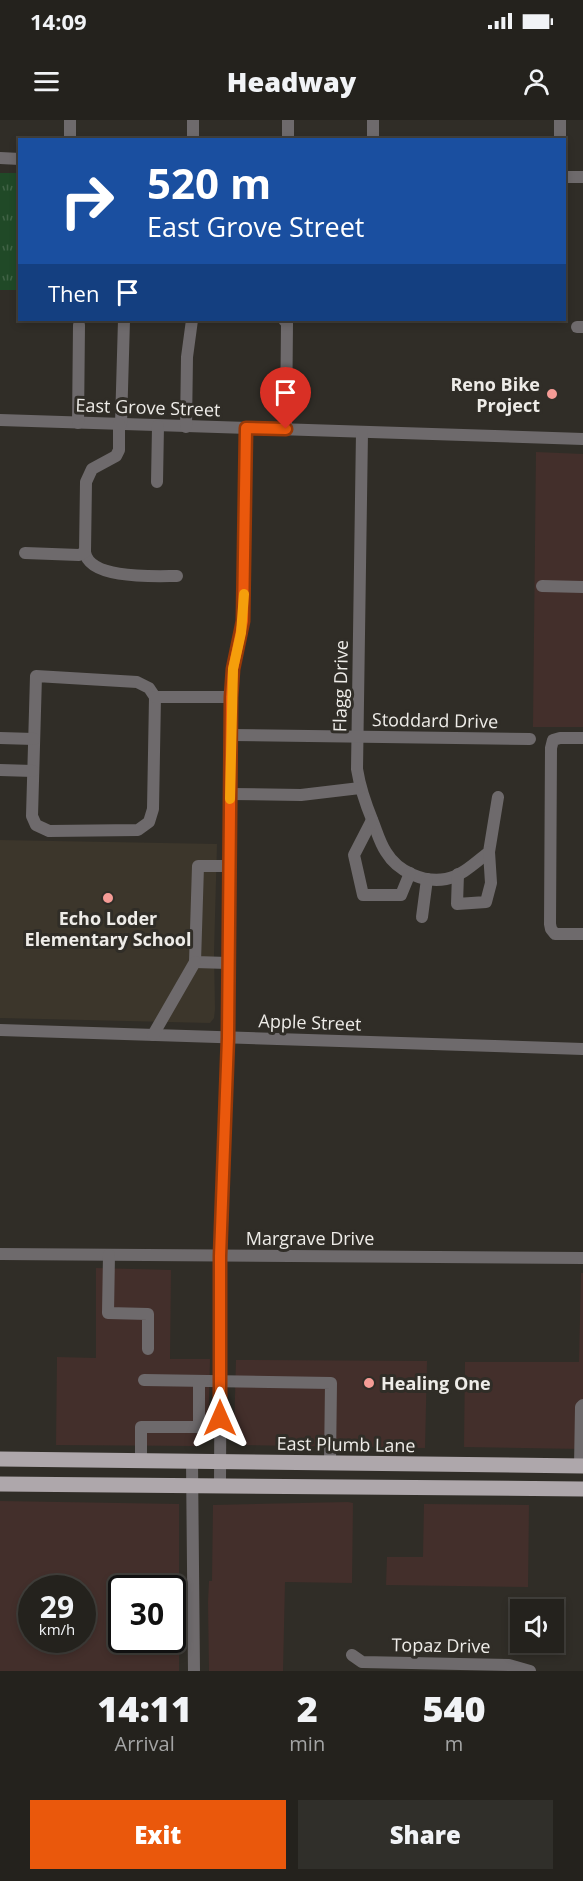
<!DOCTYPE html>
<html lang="en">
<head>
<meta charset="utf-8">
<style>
  :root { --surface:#24221d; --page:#302f2a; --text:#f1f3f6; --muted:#a3a4a4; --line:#413f3b; --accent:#ea580c }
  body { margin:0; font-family:"Open Sans",sans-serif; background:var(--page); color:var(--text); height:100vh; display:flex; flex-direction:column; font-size:22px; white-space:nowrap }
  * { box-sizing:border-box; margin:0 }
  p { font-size:20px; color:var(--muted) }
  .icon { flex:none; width:33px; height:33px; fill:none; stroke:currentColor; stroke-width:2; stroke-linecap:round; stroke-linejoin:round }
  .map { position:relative; height:1551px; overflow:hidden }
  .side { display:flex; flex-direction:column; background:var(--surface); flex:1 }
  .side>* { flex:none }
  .banner { position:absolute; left:18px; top:18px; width:548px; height:183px; border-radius:0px; box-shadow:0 3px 9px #0003,0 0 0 2px var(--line); background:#1a4fa0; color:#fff; overflow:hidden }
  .buttons { position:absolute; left:510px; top:1479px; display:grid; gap:12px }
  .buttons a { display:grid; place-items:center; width:54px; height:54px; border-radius:0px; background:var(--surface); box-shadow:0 3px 9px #0003,0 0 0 2px var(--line); font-size:30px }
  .speed { position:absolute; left:18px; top:1455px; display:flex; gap:12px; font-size:30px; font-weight:700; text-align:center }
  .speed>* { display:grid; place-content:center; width:78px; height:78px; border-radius:50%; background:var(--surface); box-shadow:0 3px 9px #0003,0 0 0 2px var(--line); line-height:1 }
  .speed small { font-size:15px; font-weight:400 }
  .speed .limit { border:3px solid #111; border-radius:9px; background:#fff; color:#111 }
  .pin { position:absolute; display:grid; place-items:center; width:51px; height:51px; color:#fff; margin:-62px -26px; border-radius:50% 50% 50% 0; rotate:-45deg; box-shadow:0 0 6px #0007 }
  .pin .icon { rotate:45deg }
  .me { position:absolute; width:66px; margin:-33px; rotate:0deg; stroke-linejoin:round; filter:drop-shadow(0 0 4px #0008) }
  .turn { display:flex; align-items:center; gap:21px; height:126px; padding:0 30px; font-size:27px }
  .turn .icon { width:78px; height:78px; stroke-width:2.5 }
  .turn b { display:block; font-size:42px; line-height:51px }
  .then { display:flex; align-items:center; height:57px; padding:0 30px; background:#0003; gap:12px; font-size:22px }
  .eta { display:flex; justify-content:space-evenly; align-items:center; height:102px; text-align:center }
  .eta b { font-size:36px; font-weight:800; line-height:42px }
  .primary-button { display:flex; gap:12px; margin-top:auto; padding:12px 30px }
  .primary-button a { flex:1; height:69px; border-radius:0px; background:var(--accent); color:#fff; font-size:24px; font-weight:800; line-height:69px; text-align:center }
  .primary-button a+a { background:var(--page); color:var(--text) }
  .status { display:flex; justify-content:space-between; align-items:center; height:42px; padding:0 30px; background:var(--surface); direction:ltr }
  .status svg { height:16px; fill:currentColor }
  header { display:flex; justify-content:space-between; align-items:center; height:78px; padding:0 30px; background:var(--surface); font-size:27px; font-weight:800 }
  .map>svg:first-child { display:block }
  .commercial { fill:#432f2b; fill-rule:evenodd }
  .built { fill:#3c362b }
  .grass { fill:url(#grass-tufts) }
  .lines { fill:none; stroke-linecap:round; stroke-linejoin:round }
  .minor { stroke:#6e6a6c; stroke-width:12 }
  .major { stroke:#aea7ab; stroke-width:15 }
  .route-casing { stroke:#983908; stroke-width:15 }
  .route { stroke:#ea580c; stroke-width:10 }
  .slow { stroke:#f59e0b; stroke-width:10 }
  .poi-dot { fill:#f59c96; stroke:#302d27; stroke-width:2 }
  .labels { text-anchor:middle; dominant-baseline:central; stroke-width:6; stroke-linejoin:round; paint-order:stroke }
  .poi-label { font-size:18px; font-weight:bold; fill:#eeece8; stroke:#302d27; text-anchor:end }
  .street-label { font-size:18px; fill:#eeece8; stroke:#302d27 }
</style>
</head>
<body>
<div class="status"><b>14:09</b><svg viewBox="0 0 49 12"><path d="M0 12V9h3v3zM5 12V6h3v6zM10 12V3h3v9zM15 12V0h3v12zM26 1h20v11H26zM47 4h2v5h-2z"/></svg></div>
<header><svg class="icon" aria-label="menu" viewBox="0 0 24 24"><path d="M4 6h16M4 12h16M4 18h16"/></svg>Headway<svg class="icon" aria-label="person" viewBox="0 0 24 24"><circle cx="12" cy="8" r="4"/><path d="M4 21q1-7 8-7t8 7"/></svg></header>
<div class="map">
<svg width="583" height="1551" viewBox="0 0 583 1551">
  <defs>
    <pattern id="grass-tufts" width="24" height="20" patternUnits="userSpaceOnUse" patternTransform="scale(1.5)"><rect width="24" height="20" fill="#204927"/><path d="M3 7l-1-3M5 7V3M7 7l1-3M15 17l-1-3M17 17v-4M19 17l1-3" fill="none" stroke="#416346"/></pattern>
  </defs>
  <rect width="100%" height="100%" fill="#302d27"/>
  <!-- commercial -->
  <g class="commercial">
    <polygon points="536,332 583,334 583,607 533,607"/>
    <polygon points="96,1148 171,1150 170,1239 210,1239 208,1319 203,1324 197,1326 56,1325 57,1237 96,1238"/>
    <polygon points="581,1153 583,1153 583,1329 464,1327 465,1242 579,1242"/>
    <polygon points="236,1240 427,1241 425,1328 242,1325 235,1321 234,1314"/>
    <path d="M0,1381L179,1384V1551H0ZM32,1468H82V1520H32ZM172,1468V1520H122V1468Z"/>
    <polygon points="348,1382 353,1383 352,1463 285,1462 283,1551 209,1551 208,1482 209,1461 212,1461 213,1385"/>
    <polygon points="424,1384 529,1385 528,1467 386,1465 387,1437 423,1437"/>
  </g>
  <!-- built -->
  <polygon class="built" points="0,720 217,724 214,833 215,889 214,898 210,903 0,898"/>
  <!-- grass -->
  <rect class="grass" x="0" y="53" width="16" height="117"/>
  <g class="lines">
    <!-- minor -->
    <g class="minor">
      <polyline points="193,0 193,20"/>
      <polyline points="288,0 288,20"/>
      <polyline points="70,20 70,0"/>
      <polyline points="373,20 373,0"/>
      <polyline points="560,20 560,0"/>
      <polyline points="0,38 20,39"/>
      <polyline points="564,57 583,57"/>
      <polyline points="284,200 287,203 286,309"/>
      <polyline points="577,207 583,207"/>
      <polyline points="0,300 583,319"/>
      <polyline points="78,303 79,205"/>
      <polyline points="121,304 124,200"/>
      <polyline points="186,307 187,237 192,200"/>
      <path d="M362,312L357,649C360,668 366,685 373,702C377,712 380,723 386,732C398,752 424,763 446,759C462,756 476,742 489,732L498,677"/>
      <polyline points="157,362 158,306"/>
      <path d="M85,432C89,460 156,456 177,456"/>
      <polyline points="25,433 79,435 85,432 86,362 92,349 116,336 119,330 119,304"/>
      <polyline points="542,466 583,467"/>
      <polygon points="36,556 137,562 149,568 155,577 153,689 149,702 138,710 49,711 36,705 32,696"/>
      <polyline points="155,577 231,577"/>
      <polyline points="231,615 530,619"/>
      <polyline points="0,618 34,619"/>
      <polyline points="583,618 560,618 553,620 551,628 550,804 551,809 555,814 583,814"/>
      <polyline points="0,650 33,651"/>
      <polyline points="230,674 301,675 360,668"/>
      <polyline points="372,700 354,735 363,775 401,775 410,753"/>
      <polyline points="458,754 457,784 486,782 491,763 489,732"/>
      <polyline points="422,797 427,759"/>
      <polyline points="228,843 195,842 198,746 230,746"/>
      <polyline points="0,910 583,929"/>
      <polyline points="153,915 195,842"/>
      <polyline points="0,1134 583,1138"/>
      <polyline points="109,1135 108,1193 148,1194 148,1229"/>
      <polyline points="144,1260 331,1263 330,1343"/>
      <polyline points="141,1341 141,1307 199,1307 199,1261"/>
      <polyline points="192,1341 194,1551"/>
      <polyline points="580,1346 581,1287 583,1285"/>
      <polyline points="220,1365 221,1136 228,918 231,577 233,549 243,502 246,308"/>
      <polyline points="352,1535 362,1542 509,1545 530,1551"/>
    </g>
    <!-- major -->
    <g class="major">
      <polyline points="0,1339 583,1346"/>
      <polyline points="0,1364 583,1369"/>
    </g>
  </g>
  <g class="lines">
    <!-- route casing -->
    <g class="route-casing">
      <polyline id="route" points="220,1298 220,1136 228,918 231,577 233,549 243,501 246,308 286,309"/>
    </g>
    <!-- route -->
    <use href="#route" class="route"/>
    <!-- slow -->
    <polyline class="slow" points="230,679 233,549 241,513 244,474"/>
  </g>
  <!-- markers -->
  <g class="poi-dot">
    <circle cx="552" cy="274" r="6"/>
    <circle cx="108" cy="778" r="6"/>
    <circle cx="369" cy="1263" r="6"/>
  </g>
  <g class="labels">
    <!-- poi labels -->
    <g class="poi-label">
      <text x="540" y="264">Reno Bike<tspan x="540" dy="21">Project</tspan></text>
      <text x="108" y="798" text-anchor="middle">Echo Loder<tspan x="108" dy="21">Elementary School</tspan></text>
      <text x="381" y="1263" text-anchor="start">Healing One</text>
    </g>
    <!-- street labels -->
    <g class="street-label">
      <text transform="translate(148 287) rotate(2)">East Grove Street</text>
      <text transform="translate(340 566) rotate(-89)">Flagg Drive</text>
      <text transform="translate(435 600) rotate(1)">Stoddard Drive</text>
      <text transform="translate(310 902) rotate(2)">Apple Street</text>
      <text x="310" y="1118">Margrave Drive</text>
      <text transform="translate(346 1324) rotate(1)">East Plumb Lane</text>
      <text transform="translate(441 1525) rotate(1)">Topaz Drive</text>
    </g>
  </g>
</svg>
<div class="buttons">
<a><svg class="icon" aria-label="sound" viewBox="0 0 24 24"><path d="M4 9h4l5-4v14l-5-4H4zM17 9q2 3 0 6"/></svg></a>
</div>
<div class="speed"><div>29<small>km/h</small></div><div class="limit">30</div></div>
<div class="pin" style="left:286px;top:309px;background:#d93025"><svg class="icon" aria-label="arrive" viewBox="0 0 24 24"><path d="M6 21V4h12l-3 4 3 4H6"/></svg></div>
<svg class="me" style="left:220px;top:1298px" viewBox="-20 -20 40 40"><path d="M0-17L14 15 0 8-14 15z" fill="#ea580c" stroke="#fff" stroke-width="4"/></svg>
<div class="banner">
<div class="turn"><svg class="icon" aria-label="right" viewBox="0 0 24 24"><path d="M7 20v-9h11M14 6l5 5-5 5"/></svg><div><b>520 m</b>East Grove Street</div></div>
<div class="then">Then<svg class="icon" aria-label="arrive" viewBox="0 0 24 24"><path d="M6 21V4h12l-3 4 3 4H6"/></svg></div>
</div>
</div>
<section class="side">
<div class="eta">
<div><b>14:11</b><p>Arrival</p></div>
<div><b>2</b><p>min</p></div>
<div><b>540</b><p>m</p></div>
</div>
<div class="primary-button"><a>Exit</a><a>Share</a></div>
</section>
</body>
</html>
